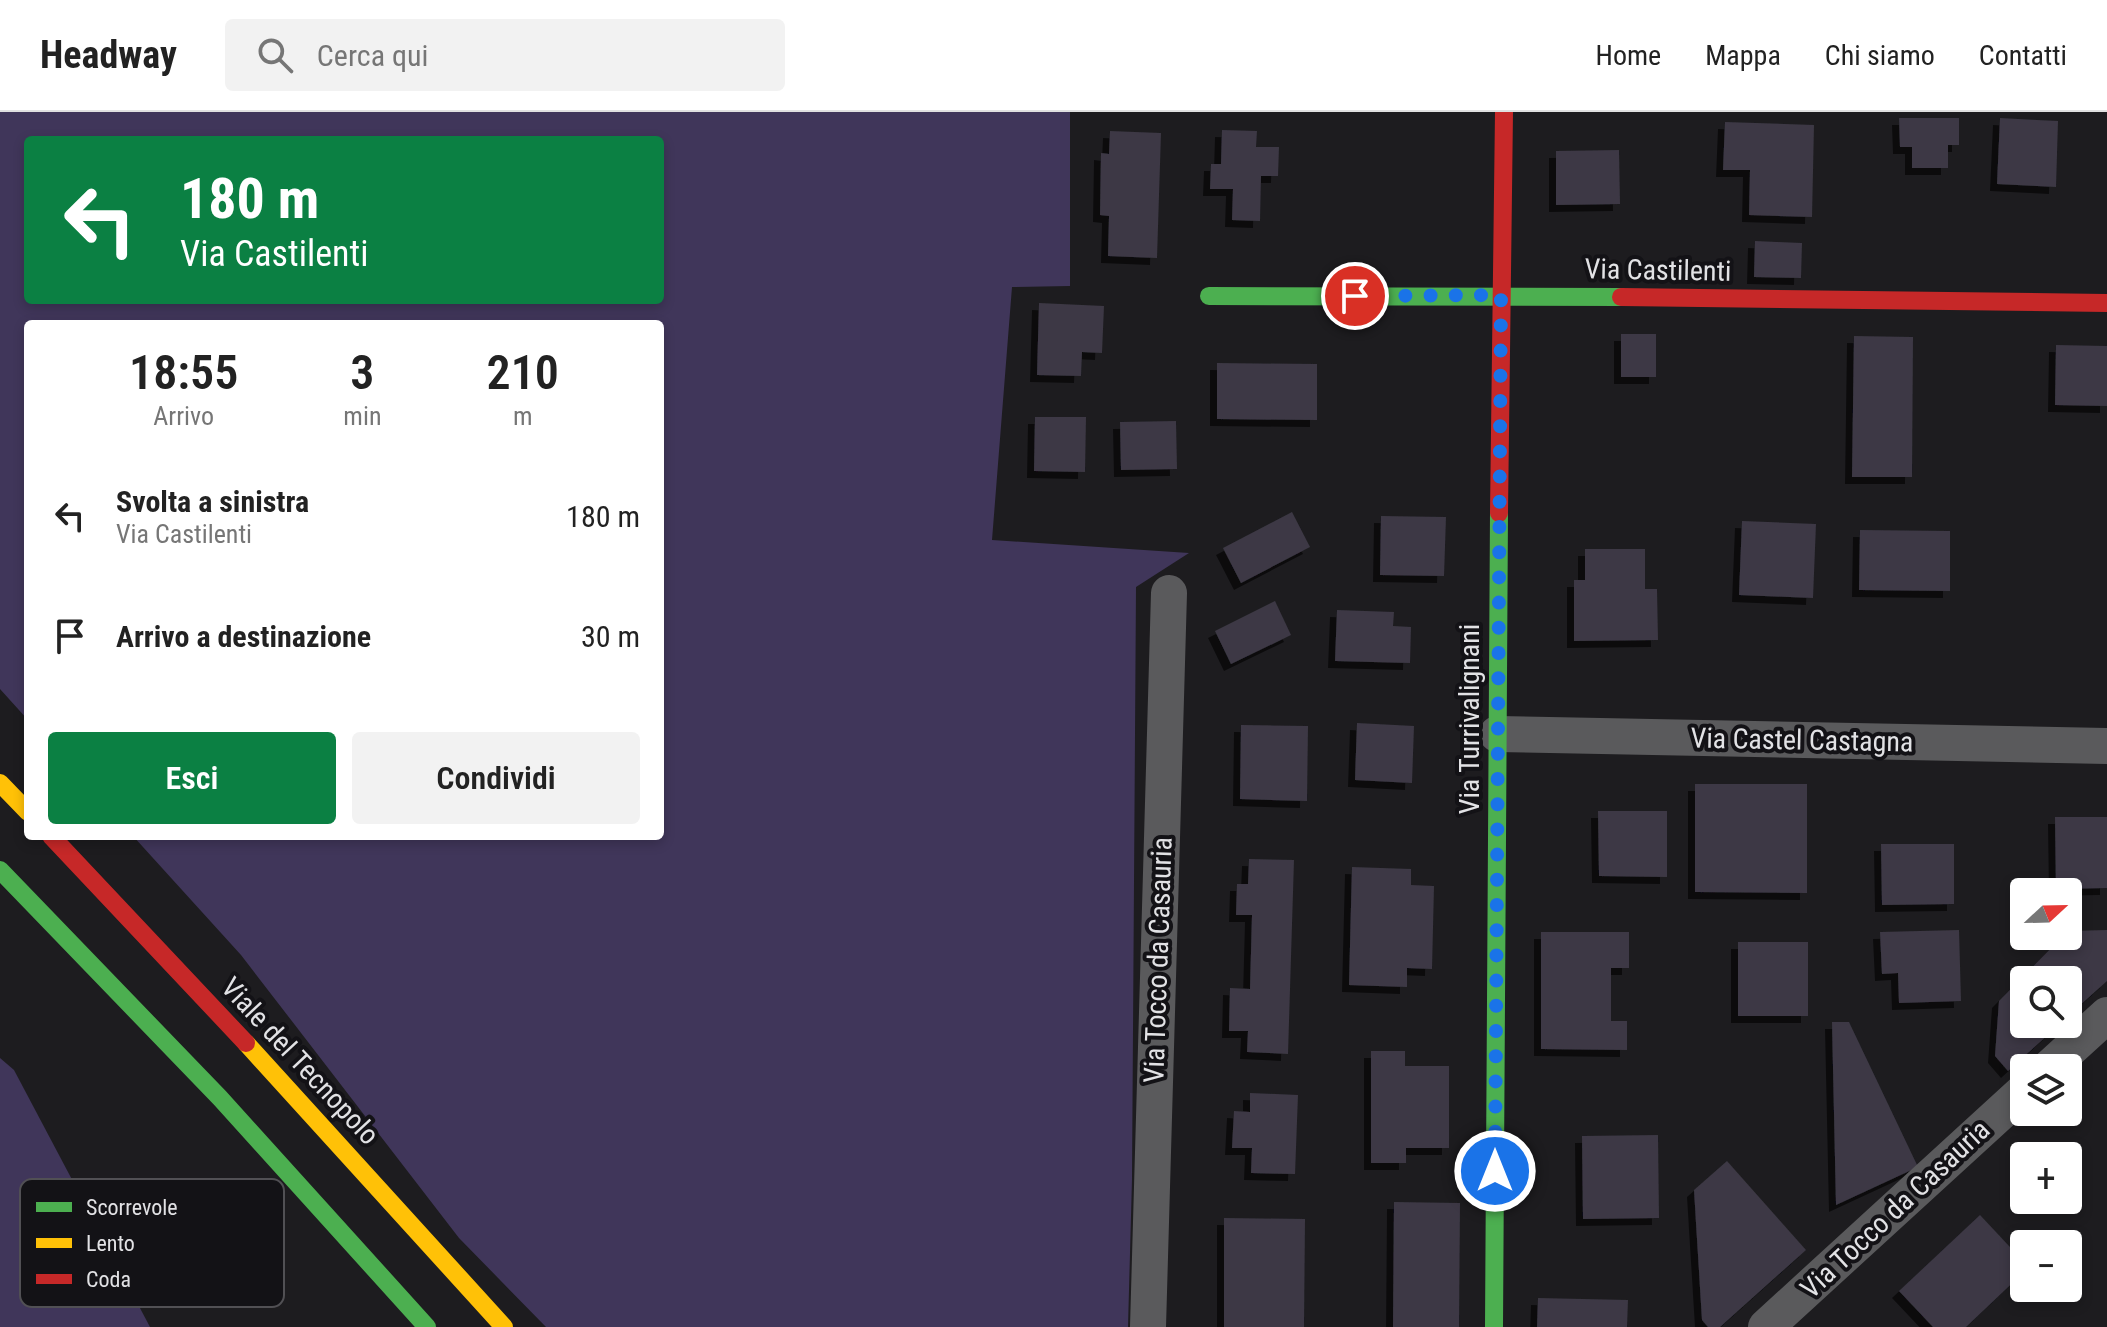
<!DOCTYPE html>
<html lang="it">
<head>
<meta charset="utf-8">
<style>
  :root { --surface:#fff; --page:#f2f2f2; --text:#222; --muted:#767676; --line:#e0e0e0; --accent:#0b8043 }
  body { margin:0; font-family:"Roboto Condensed",sans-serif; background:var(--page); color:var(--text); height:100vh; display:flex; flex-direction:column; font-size:30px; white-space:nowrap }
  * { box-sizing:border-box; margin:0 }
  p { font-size:26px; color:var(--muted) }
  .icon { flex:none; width:44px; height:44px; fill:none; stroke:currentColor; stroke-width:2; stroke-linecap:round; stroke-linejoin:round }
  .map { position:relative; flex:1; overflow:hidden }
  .sheet { position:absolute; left:24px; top:208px; width:640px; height:520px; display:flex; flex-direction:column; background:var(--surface); border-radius:8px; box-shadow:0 4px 12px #0003 }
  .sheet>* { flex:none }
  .hud { position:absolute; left:24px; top:24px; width:640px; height:168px; border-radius:8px; box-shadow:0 4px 12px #0003; background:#0b8043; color:#fff; overflow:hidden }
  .needle { width:52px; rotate:68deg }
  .controls { position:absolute; left:2010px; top:766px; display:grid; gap:16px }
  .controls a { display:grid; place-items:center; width:72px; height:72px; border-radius:8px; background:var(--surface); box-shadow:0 4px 12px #0003; font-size:40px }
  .pin { position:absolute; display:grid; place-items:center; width:68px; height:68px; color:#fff; margin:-34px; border:4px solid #fff; border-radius:50%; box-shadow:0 2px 8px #0007 }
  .me { position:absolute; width:88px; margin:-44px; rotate:0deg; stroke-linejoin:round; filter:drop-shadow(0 0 6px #0008) }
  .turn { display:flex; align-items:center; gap:28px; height:168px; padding:0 24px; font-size:36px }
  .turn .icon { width:104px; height:104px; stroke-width:2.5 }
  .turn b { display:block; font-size:56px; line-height:68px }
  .eta { display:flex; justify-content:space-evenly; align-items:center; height:136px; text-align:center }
  .eta b { font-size:48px; font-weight:600; line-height:56px }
  .primary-button { display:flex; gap:16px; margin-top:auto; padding:16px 24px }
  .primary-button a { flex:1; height:92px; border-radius:8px; background:var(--accent); color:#fff; font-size:32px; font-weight:600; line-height:92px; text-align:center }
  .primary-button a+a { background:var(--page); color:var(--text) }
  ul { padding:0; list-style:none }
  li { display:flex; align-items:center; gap:24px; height:120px; padding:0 24px }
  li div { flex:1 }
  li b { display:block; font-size:30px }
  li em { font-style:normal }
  header { display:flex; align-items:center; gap:48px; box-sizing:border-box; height:112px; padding:0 40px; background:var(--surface); border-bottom:2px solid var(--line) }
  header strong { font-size:38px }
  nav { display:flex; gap:44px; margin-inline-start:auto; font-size:28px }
  .search { width:560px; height:72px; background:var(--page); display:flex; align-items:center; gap:20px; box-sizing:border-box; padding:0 28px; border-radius:8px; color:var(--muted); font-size:30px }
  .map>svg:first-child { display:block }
  .green { fill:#40365a; fill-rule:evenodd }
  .building { fill:#3c3844; filter:url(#shadow) }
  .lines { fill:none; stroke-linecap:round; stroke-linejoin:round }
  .street { stroke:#5a5a5c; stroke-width:36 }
  .fast { stroke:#4caf50; stroke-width:18 }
  .slow { stroke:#ffc107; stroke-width:18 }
  .jam { stroke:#c62828; stroke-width:18 }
  .route { stroke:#1a73e8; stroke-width:14; stroke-dasharray:0 25.2 }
  .labels { text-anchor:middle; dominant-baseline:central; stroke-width:8; stroke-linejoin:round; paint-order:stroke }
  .street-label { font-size:28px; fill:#e2e2e5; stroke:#131216 }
  .key { fill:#131216; stroke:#515054; stroke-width:2 }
  .key-label { font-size:22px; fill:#e2e2e5 }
</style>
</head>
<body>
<header>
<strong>Headway</strong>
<div class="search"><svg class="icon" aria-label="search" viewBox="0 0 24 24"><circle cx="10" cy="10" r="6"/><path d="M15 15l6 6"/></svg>Cerca qui</div>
<nav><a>Home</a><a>Mappa</a><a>Chi siamo</a><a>Contatti</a></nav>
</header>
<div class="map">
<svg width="2107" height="1215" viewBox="0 0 2107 1215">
  <defs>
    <filter id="shadow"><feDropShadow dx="-7" dy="7" stdDeviation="0" flood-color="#0009"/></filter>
  </defs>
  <rect width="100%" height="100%" fill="#1d1c1f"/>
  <!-- green -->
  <g class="green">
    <path d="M0,0H1070V174L1012,175L992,428L1189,441L1136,475L1132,1067L1128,1215H546L459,1126L241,843L133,724H660V212H28V608L0,577ZM28,28H660V188H28Z"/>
    <polygon points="0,946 14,958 150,1215 0,1215"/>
  </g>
  <!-- building -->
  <g class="building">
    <polygon points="1899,6 1959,6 1959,33 1948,33 1948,56 1912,56 1912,35 1900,35"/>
    <polygon points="2000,6 2058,9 2056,75 1997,72"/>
    <polygon points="1725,10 1814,13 1812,105 1749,103 1750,58 1723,58"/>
    <polygon points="1222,18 1257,19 1256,35 1279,35 1278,64 1261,64 1260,109 1232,108 1233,77 1210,77 1211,52 1221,52"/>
    <polygon points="1110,19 1161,21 1157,146 1108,144 1109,104 1100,103 1101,41 1109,42"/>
    <polygon points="1619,38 1620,92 1556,93 1556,39"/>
    <polygon points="1755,129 1802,131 1801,166 1754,165"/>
    <polygon points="1039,191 1104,194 1102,241 1082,240 1081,264 1037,263"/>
    <rect x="1621" y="222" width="35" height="43"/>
    <polygon points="1854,224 1913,225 1912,365 1852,365"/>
    <polygon points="2056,233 2107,234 2107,294 2055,293"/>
    <polygon points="1217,251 1317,252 1317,308 1217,307"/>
    <polygon points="1035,305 1086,305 1085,360 1034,359"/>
    <polygon points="1176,309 1177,357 1121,358 1120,310"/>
    <polygon points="1292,400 1310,435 1241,471 1223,436"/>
    <polygon points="1381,404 1446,405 1444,464 1380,463"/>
    <polygon points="1742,409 1816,412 1813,486 1739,483"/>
    <polygon points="1860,418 1950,419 1950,479 1859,478"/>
    <polygon points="1585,437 1645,437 1645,477 1657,477 1658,528 1574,529 1574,468 1585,468"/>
    <polygon points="1275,489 1291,523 1231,552 1215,519"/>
    <polygon points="1337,498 1394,500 1393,514 1411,515 1410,551 1335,549"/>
    <polygon points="1357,611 1414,614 1412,671 1355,668"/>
    <polygon points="1241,613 1308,614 1307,689 1240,687"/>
    <polygon points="1695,672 1807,672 1807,781 1695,780"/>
    <polygon points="1598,699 1667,699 1667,765 1599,764"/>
    <polygon points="2055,705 2107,705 2107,776 2056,777"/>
    <polygon points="1881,732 1954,732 1954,792 1882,793"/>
    <polygon points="1249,747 1294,748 1288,942 1247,940 1248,919 1229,919 1230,876 1250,877 1252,803 1236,803 1237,772 1248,772"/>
    <polygon points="1352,755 1411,757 1411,773 1434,774 1432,857 1407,856 1407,875 1349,873"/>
    <polygon points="1959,818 1961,889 1899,891 1898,861 1882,862 1880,820"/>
    <polygon points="2107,818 2107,869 2068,904 2068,868 2024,868 2024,912 2060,912 2008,959 1995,944 1999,889 2063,824 2068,824 2068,819"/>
    <polygon points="1541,820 1629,820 1629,856 1611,856 1611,909 1627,909 1627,938 1541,937"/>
    <rect x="1738" y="830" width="70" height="74"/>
    <polygon points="1832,910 1849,910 1918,1055 1836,1093"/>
    <polygon points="1371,939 1405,939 1405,954 1449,954 1449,1036 1406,1036 1406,1051 1371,1051"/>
    <polygon points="1250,981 1298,983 1295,1062 1251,1061 1252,1036 1232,1036 1234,999 1250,1000"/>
    <polygon points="1658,1023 1659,1106 1583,1107 1582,1024"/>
    <polygon points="1727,1049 1806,1138 1720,1215 1708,1215 1702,1208 1694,1078"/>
    <polygon points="1394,1090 1460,1091 1459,1215 1393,1215"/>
    <polygon points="1980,1103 2024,1150 2024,1160 1966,1215 1933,1215 1899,1179"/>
    <polygon points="1224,1106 1305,1107 1304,1215 1224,1215"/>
    <polygon points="1538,1186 1628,1188 1627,1215 1537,1215"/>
  </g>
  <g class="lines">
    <!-- street -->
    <g class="street">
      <polyline points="1497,622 2107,634"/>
      <polyline points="2049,956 2107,903"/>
      <polyline points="1148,1215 1169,481"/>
      <polyline points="1766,1215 2024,979"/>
    </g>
    <!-- fast -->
    <g class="fast">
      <polyline points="1209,184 1621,185"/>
      <polyline points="0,758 220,986 427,1215"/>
      <polyline points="1494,1215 1499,401"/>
    </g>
    <!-- slow -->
    <g class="slow">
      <polyline points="0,671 28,700"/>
      <polyline points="246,931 504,1215"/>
    </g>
    <!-- jam -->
    <g class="jam">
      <polyline points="1621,185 2107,191"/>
      <polyline points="1499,401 1504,0"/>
      <polyline points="51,724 246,931"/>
    </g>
  </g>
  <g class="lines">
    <!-- route -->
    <polyline class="route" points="1355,184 1501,183 1495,1059"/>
  </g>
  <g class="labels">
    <!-- street labels -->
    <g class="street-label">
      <text transform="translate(1658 158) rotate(1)">Via Castilenti</text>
      <text transform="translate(1469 607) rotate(-90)">Via Turrivalignani</text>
      <text transform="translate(1802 628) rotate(1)">Via Castel Castagna</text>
      <text transform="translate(1158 848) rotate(-88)">Via Tocco da Casauria</text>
      <text transform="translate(300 949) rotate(47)">Viale del Tecnopolo</text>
      <text transform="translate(1895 1097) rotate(-43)">Via Tocco da Casauria</text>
    </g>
  </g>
  <!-- legend -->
  <rect x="20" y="1067" width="264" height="128" rx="12" class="key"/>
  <rect x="36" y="1090" width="36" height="10" fill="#4caf50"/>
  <rect x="36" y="1126" width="36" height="10" fill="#ffc107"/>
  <rect x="36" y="1162" width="36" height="10" fill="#c62828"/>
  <g class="key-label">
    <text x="86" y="1103">Scorrevole</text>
    <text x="86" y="1139">Lento</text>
    <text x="86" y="1175">Coda</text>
  </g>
</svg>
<div class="controls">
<a><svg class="needle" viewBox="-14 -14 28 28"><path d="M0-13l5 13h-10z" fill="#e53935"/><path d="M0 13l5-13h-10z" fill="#767676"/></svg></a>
<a><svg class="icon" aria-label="search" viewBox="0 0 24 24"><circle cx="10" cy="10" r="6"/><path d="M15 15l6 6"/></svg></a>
<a><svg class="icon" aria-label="layers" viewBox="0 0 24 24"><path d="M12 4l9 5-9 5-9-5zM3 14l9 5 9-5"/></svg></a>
<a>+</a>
<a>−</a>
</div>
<div class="pin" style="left:1355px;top:184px;background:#d93025"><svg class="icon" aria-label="arrive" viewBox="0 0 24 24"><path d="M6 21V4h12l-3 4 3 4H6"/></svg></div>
<svg class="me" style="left:1495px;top:1059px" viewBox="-20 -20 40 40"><circle r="17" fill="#1a73e8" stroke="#fff" stroke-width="3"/><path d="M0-11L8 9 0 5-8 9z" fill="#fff"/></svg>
<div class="hud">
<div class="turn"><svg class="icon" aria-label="left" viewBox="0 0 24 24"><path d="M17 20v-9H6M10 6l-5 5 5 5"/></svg><div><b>180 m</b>Via Castilenti</div></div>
</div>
<section class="sheet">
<div class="eta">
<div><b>18:55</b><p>Arrivo</p></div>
<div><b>3</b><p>min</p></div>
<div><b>210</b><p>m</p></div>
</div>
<ul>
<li><svg class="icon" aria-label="left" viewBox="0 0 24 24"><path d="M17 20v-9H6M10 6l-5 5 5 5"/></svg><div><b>Svolta a sinistra</b><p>Via Castilenti</p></div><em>180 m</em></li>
<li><svg class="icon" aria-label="arrive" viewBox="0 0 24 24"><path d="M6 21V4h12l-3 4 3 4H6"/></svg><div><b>Arrivo a destinazione</b></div><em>30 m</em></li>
</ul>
<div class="primary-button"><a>Esci</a><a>Condividi</a></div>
</section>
</div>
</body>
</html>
